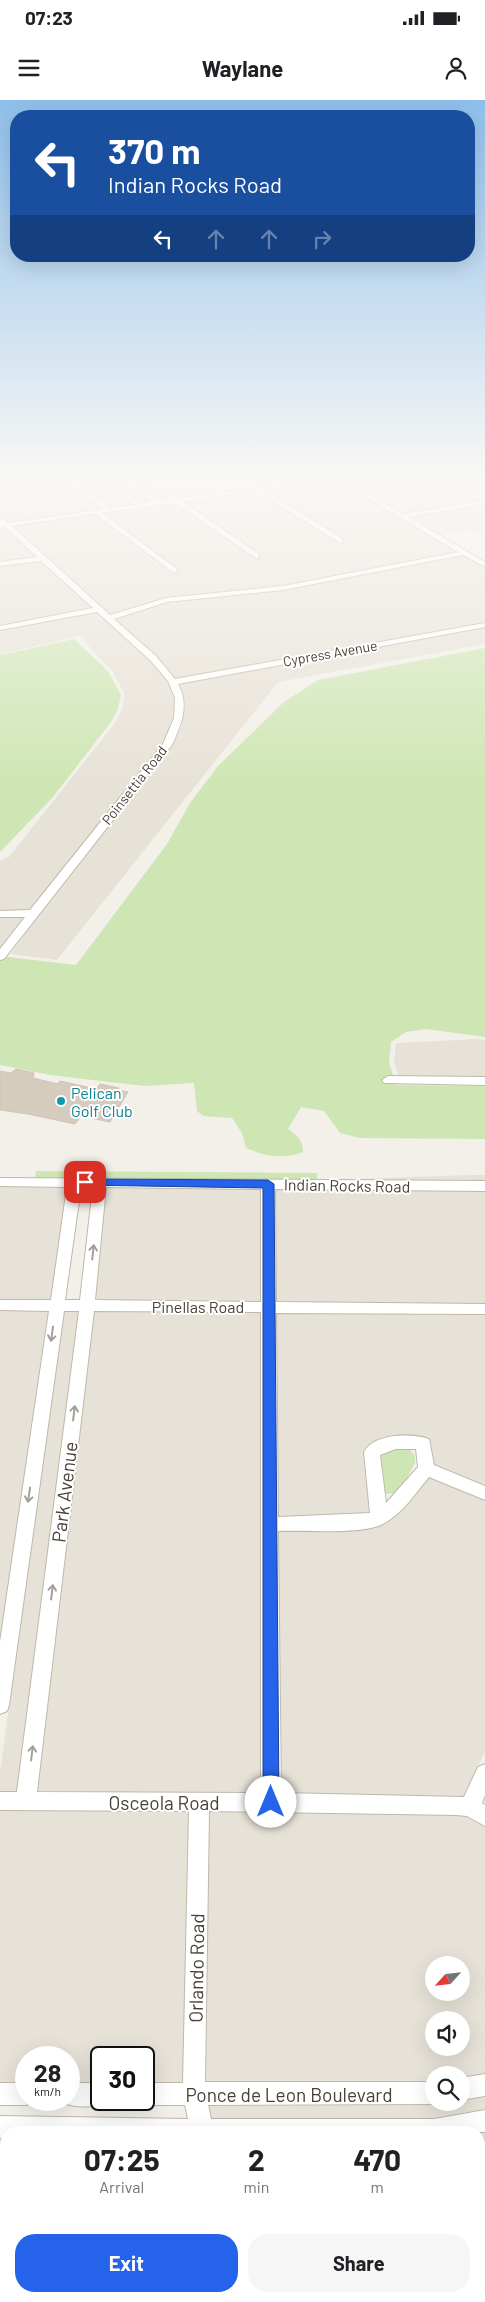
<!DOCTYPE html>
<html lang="en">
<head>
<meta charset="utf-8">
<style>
  :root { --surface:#fff; --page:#f6f6f6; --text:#202124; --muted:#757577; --accent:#2563eb }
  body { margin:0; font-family:Barlow,sans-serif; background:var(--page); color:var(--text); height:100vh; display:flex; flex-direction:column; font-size:19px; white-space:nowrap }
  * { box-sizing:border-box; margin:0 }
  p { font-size:16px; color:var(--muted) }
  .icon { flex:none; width:28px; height:28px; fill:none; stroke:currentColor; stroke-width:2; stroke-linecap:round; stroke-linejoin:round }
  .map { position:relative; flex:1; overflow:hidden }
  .drawer { position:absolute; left:0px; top:2026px; width:485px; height:176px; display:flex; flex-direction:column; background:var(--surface); border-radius:20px 20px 0 0; box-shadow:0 5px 20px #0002 }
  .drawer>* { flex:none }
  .top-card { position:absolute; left:10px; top:10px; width:465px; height:152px; border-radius:20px; box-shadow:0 5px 20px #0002; background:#1a4fa0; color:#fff; overflow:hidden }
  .needle { width:32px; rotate:243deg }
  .controls { position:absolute; left:425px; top:1856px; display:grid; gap:10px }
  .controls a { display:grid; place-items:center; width:45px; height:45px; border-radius:50%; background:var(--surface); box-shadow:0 5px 20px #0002; font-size:25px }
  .speed { position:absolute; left:15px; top:1946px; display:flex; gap:10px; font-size:25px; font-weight:700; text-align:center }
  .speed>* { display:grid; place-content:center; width:65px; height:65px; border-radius:50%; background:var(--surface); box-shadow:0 5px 20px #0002; line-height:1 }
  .speed small { font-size:12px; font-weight:400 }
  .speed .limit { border:2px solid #111; border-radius:8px; background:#fff; color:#111 }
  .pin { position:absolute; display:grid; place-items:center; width:42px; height:42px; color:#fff; margin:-21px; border-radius:10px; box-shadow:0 2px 8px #0006 }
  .me { position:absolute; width:55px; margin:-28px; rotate:0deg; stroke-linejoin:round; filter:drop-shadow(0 0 4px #0008) }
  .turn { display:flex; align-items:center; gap:18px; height:105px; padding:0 15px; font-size:22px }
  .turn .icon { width:65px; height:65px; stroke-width:2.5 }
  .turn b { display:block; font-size:35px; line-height:42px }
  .lanes { display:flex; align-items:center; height:48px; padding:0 15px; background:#0003; justify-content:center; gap:25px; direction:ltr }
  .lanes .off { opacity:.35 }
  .eta { display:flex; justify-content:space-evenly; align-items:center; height:85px; text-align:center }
  .eta b { font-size:30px; font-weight:700; line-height:35px }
  .action { display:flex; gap:10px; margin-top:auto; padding:10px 15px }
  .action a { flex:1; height:58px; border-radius:20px; background:var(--accent); color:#fff; font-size:20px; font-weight:700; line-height:58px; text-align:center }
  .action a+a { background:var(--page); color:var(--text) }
  .status { display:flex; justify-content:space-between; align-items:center; height:35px; padding:0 25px; background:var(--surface); direction:ltr }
  .status svg { height:14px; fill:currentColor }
  header { display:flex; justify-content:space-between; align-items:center; height:65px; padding:0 15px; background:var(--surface); font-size:22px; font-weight:700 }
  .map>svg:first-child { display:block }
  .residential { fill:#e7e2d7; fill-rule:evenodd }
  .medical { fill:#f3e0dd }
  .green { fill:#cee6b3 }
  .building { fill:#d5ccbe; stroke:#cfc4b2 }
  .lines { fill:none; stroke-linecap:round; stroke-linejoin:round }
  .minor-casing { stroke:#bfb8ab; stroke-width:2 }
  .minor { fill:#fff; fill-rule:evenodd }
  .oneway { stroke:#a3a09b }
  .route { fill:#2563eb; stroke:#184099 }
  .culture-dot { fill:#0f9aa8; stroke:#fff; stroke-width:2 }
  .labels { text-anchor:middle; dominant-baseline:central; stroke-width:4; stroke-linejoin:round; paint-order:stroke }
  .far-street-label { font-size:14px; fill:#474137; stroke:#fff }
  .culture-label { font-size:16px; fill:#0d838f; stroke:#fff; text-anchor:start }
  .street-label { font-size:16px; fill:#474137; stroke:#fff }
  .near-street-label { font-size:19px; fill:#474137; stroke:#fff }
</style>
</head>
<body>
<div class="status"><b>07:23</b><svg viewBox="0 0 49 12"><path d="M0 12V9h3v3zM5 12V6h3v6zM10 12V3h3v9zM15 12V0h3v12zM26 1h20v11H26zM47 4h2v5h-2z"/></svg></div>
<header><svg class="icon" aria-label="menu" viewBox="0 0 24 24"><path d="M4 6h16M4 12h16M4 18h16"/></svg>Waylane<svg class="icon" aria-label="person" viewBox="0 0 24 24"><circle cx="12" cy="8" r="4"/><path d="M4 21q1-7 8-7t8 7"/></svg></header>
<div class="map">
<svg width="485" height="2202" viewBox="0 0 485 2202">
  <rect width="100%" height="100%" fill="#f3f0e9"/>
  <!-- residential -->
  <g class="residential">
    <polygon points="0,379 65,379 103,409 8,423 0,415"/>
    <polygon points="72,379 99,379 136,404 110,408"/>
    <polygon points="106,379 120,379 153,402 142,403"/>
    <polygon points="128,379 141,379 170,399 159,401"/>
    <polygon points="246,379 319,379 259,387"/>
    <polygon points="334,379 460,453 281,486 166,499 110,516 10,424 93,413 172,473 178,471 100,412 174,401 254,458 260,457 180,400 255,390 338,443 344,442 262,389"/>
    <polygon points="342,379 450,379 365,392"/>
    <polygon points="463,379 485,379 485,401 404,415 368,394"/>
    <polygon points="485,403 485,438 470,430 439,436 407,417"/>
    <polygon points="4,426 39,457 0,463 0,427"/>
    <polygon points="464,455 485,467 485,523 177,580 157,557 113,518 168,502 267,491"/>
    <polygon points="41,459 94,509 0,527 0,465"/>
    <polygon points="96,511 149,558 170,583 176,594 176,615 163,645 31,810 0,811 0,761 9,757 115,623 122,609 125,594 112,571 80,536 0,554 0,530"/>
    <polygon points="485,526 485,544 278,582 57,860 11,854 40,812 172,645 181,627 186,604 179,583"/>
    <polygon points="27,815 0,852 0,816"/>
    <polygon points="478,939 485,940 485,978 399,977 394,962 396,943"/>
    <polygon points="469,1075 485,1075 485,1082 325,1080"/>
    <polygon points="0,1086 68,1086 50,1201 0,1200"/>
    <polygon points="106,1087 262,1088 262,1202 95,1201"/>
    <polygon points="275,1088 485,1090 485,1204 277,1202"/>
    <polygon points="0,1210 48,1210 0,1542"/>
    <polygon points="62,1210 80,1210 17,1693 0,1692 0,1673"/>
    <polygon points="94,1211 262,1211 260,1430 262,1693 37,1693"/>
    <polygon points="277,1212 485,1214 485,1386 433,1365 431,1343 424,1338 389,1337 373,1342 365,1353 370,1414 277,1417"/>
    <polygon points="428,1377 485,1400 485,1651 463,1698 281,1694 277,1430 378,1427 387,1424 389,1420 400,1412"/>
    <polygon points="0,1710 189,1711 184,1983 144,1983 144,1958 101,1958 101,1983 69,1983 69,1958 26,1958 26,1983 0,1983"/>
    <path d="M208,1711L455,1714L466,1716L485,1726V1974L461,1978V1975H434V1982L424,1983H206ZM434,1865H461V1892H434ZM434,1920H461V1948H434Z"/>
    <polygon points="485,1997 485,2009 433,2018 211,2020 208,2006 426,2005 461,2002 461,2000"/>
    <polygon points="485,2032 485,2202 273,2202 271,2196 479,2196 479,2033"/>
    <polygon points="0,2039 6,2039 6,2196 244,2196 246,2202 0,2202"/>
  </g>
  <!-- medical -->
  <polygon class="medical" points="154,379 235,379 247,386 178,396"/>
  <!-- green -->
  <g class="green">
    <polygon points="74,539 108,571 121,595 118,609 111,622 53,697 0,752 0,555"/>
    <path d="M485,548V937L426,929L406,932L391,942L389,962L396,985L485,986V1039L360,1038L340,1033L324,1011L301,1007L288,1029C297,1035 303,1040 303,1052C283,1060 265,1056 246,1048L242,1033L232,1018L203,1016L197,1011L194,983L144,986L50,975L0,965V856L76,865L167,744L190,703L218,666L284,602L318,580Z"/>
    <polygon points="36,1071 317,1073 317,1080 35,1078"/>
    <polygon points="395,1348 409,1349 415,1356 415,1363 399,1393 386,1394 384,1390 381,1358 383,1353"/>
  </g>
  <!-- building -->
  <polygon class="building" points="16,969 34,973 33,978 58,984 60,981 96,989 100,984 119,988 118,990 128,992 110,1022 81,1016 75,1024 28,1014 0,1010 0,971 11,973"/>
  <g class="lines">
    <!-- minor casing -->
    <g class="minor-casing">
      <g id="minor">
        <path d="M65,379H72L111,408L135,405L100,379H107L142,403L152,402L121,379H128L160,401L171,399L143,379H150L178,398L251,388L239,379H246L259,387L314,379H329L264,390L343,439V443H340L256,391L183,402L259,454V458H256L175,403L102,413L177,469L178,471L174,473L95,414L12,426L110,515L166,498L283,486L458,452L335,379C347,379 356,392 367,392C398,392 429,377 460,379L370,395L403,414L485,400V404L408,417L485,462V467L463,455L283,490L167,502L114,519L156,556L175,579L485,523V527L178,584C190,605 181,625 172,645L4,859L0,860V849L25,817H0V811L30,810L163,644L174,618L175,598L168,581L150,560L97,512L0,530V526L93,508L41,461L0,466V462L37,457L5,427L0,428V417L8,423L104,409Z"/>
        <polygon points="388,976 485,977 485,985 384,983 382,980"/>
        <path d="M0,1078L485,1081V1091L275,1089L276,1202L485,1204V1214L276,1213L278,1417L370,1413L364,1352C374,1333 411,1333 429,1339L434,1365L485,1386V1400L429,1377C415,1394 402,1414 383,1424C361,1435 305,1430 278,1431L281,1693L464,1697L478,1667L485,1664V1695L482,1703L485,1705V1726L467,1716L456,1715L209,1711L205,1982H434V2002H438L434,2004L208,2005L211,2019H434L485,2010V2032H6V2039L0,2038V2016L188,2019L185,2005H144L135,2000H144V1983H183L189,1711L0,1710V1692H17L79,1211H64L9,1605L7,1611L0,1614V1542L49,1211L0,1210V1200H51L67,1087L0,1086ZM81,1087H93L80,1200H65ZM106,1087L261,1089V1202L95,1200ZM94,1211L261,1212V1693L37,1692ZM396,1349H416L418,1367L386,1403L380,1355Z"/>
        <polygon points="485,1974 485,1996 461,2000 461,1978"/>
        <polygon points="0,1983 26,1983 26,2000 35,2000 34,2002 26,2005 0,2005"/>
        <path d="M69,1983H101V2000H110L109,2002C95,2008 75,2008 61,2002L60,2000H69Z"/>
        <polygon points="245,2196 269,2196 271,2202 247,2202"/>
      </g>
    </g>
    <!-- minor -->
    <use href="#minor" class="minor"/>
  </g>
  <!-- one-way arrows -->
  <defs><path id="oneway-shaft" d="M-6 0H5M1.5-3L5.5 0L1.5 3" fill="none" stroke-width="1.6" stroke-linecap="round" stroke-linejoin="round" transform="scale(1.25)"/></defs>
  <g class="oneway">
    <use href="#oneway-shaft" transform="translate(93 1152) rotate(-84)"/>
    <use href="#oneway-shaft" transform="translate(52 1234) rotate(98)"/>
    <use href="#oneway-shaft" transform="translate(74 1313) rotate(-83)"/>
    <use href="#oneway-shaft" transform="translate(29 1395) rotate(98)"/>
    <use href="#oneway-shaft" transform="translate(52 1492) rotate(-83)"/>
    <use href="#oneway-shaft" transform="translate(32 1653) rotate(-83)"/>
  </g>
  <!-- sky -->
  <linearGradient id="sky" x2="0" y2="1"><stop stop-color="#8ebfea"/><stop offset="0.55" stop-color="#faf8f5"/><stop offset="1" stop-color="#faf8f5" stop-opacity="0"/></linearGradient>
  <rect width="485" height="687" fill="url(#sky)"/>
  <!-- route -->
  <polygon class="route" points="85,1079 268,1080 274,1084 279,1702 277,1708 271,1710 265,1708 263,1702 263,1088 81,1085 79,1082 81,1080"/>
  <!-- markers -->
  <circle class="culture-dot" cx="61" cy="1001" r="5"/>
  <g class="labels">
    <!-- far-street labels -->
    <g class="far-street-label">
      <text transform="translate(330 553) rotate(-10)">Cypress Avenue</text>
      <text transform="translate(134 685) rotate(-52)">Poinsettia Road</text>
    </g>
    <!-- culture labels -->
    <g class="culture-label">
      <text x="71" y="992">Pelican<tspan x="71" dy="18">Golf Club</tspan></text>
    </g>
    <!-- street labels -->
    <g class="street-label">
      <text transform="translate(347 1085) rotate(1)">Indian Rocks Road</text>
      <text x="198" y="1206">Pinellas Road</text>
    </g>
    <!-- near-street labels -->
    <g class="near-street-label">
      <text transform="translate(64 1392) rotate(-83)">Park Avenue</text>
      <text x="164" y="1702">Osceola Road</text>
      <text transform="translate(196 1868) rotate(-89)">Orlando Road</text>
      <text x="289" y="1994">Ponce de Leon Boulevard</text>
    </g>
  </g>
</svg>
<div class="controls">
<a><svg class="needle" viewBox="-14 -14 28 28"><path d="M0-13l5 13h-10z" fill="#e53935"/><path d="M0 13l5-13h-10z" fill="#757577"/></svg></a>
<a><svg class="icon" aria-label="sound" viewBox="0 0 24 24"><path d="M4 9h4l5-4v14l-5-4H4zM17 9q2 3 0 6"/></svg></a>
<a><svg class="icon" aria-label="search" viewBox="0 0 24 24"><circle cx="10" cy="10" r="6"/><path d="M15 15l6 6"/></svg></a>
</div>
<div class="speed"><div>28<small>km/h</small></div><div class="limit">30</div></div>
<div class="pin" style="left:85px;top:1082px;background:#d93025"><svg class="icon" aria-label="arrive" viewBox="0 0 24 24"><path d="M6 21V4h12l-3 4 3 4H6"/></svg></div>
<svg class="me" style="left:271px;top:1702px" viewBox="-20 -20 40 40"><circle r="19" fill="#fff"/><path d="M0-13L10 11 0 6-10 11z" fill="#2563eb"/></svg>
<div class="top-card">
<div class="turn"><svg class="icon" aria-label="left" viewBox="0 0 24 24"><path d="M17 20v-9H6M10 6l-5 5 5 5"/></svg><div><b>370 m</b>Indian Rocks Road</div></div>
<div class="lanes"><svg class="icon" aria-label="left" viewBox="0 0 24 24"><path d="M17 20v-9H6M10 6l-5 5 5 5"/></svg><svg class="icon off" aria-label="ahead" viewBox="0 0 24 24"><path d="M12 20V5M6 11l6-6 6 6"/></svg><svg class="icon off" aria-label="ahead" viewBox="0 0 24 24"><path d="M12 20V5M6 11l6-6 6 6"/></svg><svg class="icon off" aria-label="right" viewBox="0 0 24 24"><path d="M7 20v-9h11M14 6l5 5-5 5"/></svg></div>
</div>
<section class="drawer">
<div class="eta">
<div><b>07:25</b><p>Arrival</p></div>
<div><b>2</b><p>min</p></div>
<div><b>470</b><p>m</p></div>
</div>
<div class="action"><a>Exit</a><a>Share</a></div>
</section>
</div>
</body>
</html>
